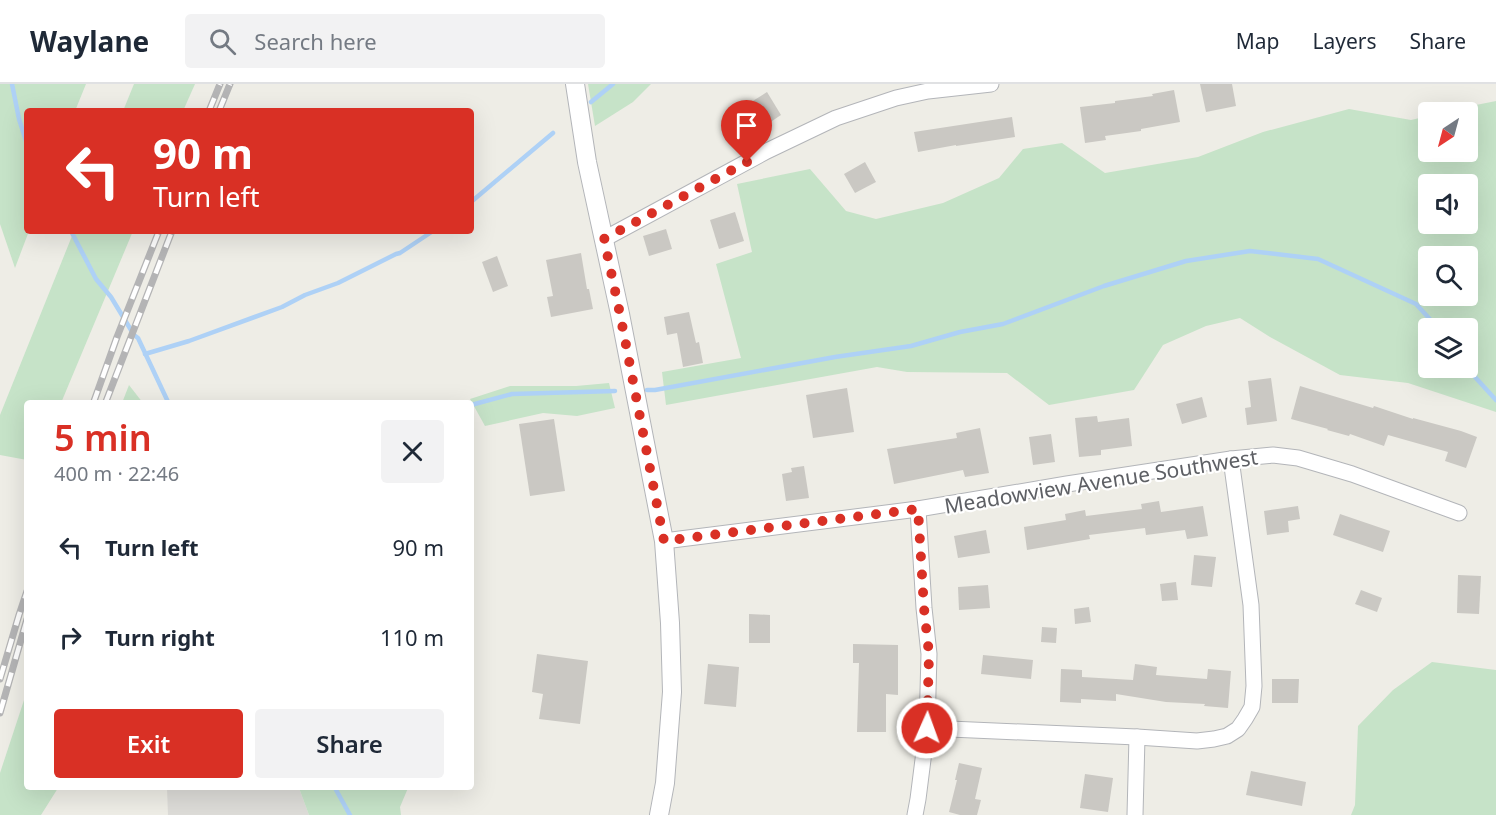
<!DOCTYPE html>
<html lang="en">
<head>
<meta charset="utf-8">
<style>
  :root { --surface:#fff; --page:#f2f2f3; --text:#1f2937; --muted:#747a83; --line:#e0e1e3; --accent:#d93025 }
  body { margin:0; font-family:"Noto Sans",sans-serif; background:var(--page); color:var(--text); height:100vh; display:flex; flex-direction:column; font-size:22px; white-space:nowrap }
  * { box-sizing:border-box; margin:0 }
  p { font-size:20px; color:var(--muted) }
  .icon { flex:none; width:33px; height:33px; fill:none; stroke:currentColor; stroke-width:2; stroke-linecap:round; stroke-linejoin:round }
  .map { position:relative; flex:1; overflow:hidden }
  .details { position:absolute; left:24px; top:316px; width:450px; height:390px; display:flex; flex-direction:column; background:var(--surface); border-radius:6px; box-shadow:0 6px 24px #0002 }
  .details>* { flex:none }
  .top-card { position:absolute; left:24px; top:24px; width:450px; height:126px; border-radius:6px; box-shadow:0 6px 24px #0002; background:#d93025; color:#fff; overflow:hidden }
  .needle { width:39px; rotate:216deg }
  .controls { position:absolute; left:1418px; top:18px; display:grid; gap:12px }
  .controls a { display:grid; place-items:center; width:60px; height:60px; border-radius:6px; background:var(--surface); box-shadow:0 6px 24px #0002; font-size:30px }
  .pin { position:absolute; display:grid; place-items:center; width:51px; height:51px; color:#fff; margin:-62px -26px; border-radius:50% 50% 50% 0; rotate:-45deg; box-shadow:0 0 6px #0007 }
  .pin .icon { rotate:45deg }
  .me { position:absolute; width:66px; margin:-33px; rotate:2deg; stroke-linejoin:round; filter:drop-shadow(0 0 4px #0008) }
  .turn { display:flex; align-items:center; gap:21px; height:126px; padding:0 30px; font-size:27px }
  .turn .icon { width:78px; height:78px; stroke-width:2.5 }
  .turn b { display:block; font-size:42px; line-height:51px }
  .round { display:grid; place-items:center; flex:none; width:63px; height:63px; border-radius:6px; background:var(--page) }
  .headline { display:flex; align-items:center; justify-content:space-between; height:102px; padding:0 30px }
  h1 { font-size:36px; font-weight:600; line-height:45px; color:var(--accent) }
  .button { display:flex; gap:12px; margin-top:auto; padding:12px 30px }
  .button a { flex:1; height:69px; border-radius:6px; background:var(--accent); color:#fff; font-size:24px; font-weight:600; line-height:69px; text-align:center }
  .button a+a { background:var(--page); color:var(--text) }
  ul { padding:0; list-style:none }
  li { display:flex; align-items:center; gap:18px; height:90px; padding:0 30px }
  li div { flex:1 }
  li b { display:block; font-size:22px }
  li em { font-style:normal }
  header { display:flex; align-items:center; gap:36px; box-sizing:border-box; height:84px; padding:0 30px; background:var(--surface); border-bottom:2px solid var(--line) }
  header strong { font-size:28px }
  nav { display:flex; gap:33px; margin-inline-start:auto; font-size:21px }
  .search { width:420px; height:54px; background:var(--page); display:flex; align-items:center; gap:15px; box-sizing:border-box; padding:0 21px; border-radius:6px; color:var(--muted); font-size:22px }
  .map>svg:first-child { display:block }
  .industrial { fill:#dddcd8 }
  .green { fill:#c6e3c8; fill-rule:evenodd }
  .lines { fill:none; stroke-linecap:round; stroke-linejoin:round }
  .stream { stroke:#aed1f6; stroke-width:4.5 }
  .building { fill:#cac8c3 }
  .minor-casing { stroke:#b3b5b9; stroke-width:17 }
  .tertiary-casing { stroke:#b3b5b9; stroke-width:20 }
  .minor { stroke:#fff; stroke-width:15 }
  .tertiary { stroke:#fff; stroke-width:18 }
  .rail-casing { stroke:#b4b4b5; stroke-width:7 }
  .rail { stroke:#fff; stroke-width:4.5; stroke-dasharray:14; stroke-linecap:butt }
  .route { stroke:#d93025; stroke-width:10; stroke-dasharray:0 18 }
  .labels { text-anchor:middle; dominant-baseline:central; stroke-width:4.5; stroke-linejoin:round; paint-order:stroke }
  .street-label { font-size:21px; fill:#5e6065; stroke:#fff }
</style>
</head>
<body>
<header>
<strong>Waylane</strong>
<div class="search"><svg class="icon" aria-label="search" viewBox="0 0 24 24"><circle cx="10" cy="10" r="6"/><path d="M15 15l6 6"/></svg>Search here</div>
<nav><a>Map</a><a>Layers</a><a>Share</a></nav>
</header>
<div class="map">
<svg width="1496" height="731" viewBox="0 0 1496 731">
  <rect width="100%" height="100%" fill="#eeede6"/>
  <!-- industrial -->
  <polygon class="industrial" points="167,704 299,704 309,731 168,731"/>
  <!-- green -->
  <g class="green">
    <polygon points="0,0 86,0 75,27 27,27 27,147 29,147 15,184 0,140"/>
    <polygon points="134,0 195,0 183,27 123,27"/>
    <polygon points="588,0 651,0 633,18 595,42"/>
    <path d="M1496,17V328L1408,299L1340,291L1270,253L1240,234L1206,242L1163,261L1134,306L1049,321L1007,289L907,288L877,283L666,321L662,288L741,274L716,180L752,168L737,100L810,85L846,127L876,135L943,119L999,94L1023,65L1062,59L1105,89L1198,73L1263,48L1349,25L1411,36L1428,32V68H1467V28H1441ZM1428,100H1467V140H1428ZM1428,172H1467V212H1428ZM1428,244H1467V284H1428Z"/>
    <polygon points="74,147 133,147 61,319 27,320 27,376 0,371 0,331"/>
    <polygon points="609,299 615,324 577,332 543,329 485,342 470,315 510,302 576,302"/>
    <polygon points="129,301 143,319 122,319"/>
    <polygon points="1432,578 1496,586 1496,731 1351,731 1355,721 1358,642 1393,606"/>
    <polygon points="27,607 27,704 58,704 41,731 0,731 0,689"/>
    <polygon points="299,704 408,704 400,723 401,731 309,731"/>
  </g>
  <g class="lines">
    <!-- stream -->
    <g class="stream">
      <polyline points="12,0 19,35 27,60"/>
      <polyline points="591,18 613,0"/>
      <polyline points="471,118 553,49"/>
      <polyline points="71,147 96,195 111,213 134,251 138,254 169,320"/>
      <polyline points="145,270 189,257 282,223 305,211 338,199 396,170 400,169 433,147"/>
      <polyline points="1467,281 1475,293 1496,316"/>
      <polyline points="647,306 655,306 835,273 911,262 960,248 1003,240 1104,202 1186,177 1250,167 1318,175 1416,220 1438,244"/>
      <polyline points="471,321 512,310 615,307"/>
      <polyline points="335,704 350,731"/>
    </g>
  </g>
  <!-- building -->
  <g class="building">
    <polygon points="1200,0 1232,0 1236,22 1206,28"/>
    <polygon points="1174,6 1180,38 1141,45 1141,47 1105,52 1106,56 1085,59 1080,23 1115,19 1115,17 1153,12 1152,10"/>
    <polygon points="767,8 781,31 763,43 748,20"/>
    <polygon points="1012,33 1015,53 956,62 956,61 918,68 914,48"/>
    <polygon points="865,78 876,98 855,109 844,90"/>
    <polygon points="735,128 744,157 719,165 710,136"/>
    <polygon points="666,145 672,165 649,172 643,152"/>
    <polygon points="581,169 587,205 589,205 593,225 551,233 547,213 553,212 546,176"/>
    <polygon points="497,172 508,202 493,208 482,178"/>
    <polygon points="689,228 696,259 699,258 703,279 683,283 677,249 667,251 664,233"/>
    <polygon points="1271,294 1277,337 1247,341 1245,324 1251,323 1248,297"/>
    <polygon points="1300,302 1373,324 1374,322 1413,335 1413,334 1461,347 1477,353 1466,384 1445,377 1448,368 1388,351 1384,362 1350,350 1349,352 1327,346 1328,345 1291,335"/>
    <polygon points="847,304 854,348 813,354 806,311"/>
    <polygon points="1202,313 1207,333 1182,340 1176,320"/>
    <polygon points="1097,332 1098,338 1129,334 1132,362 1101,366 1101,371 1079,373 1075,334"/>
    <polygon points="554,335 565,407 530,412 519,340"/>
    <polygon points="980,344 989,389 965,393 963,386 894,400 887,365 957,354 956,349"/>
    <polygon points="1051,350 1055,378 1033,381 1029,353"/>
    <polygon points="804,382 809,414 786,417 782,390 792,388 791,384"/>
    <polygon points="1159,417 1161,428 1203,422 1208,452 1187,455 1185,446 1146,451 1145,444 1089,451 1090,455 1027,466 1024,443 1066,436 1065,430 1085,426 1086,432 1142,425 1141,420"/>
    <polygon points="1298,422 1300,435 1288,437 1289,448 1267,451 1264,427"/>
    <polygon points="1340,430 1390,447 1383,468 1333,451"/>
    <polygon points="986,446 990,469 958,474 954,452"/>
    <polygon points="1194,471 1216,473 1212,503 1191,501"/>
    <polygon points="1458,491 1481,492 1479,530 1457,529"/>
    <polygon points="1176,498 1178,516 1162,517 1160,500"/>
    <polygon points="988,501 990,524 959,526 958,503"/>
    <polygon points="1361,506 1382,514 1377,528 1355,520"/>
    <polygon points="1089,523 1091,538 1075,540 1074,525"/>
    <polygon points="749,530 770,531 770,559 749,559"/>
    <polygon points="1042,543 1057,544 1056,559 1041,558"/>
    <polygon points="853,560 898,561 898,611 886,610 886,648 857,648 859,579 853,579"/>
    <polygon points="537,570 588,577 580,640 539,635 543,610 532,608"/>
    <polygon points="983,571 1033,576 1031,595 981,590"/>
    <polygon points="708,580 739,583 736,623 704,620"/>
    <polygon points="1135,580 1157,583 1156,591 1207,595 1208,585 1231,587 1228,624 1204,622 1205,620 1166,618 1116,610 1116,617 1081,615 1081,619 1060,618 1061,585 1082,586 1082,593 1133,596"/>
    <polygon points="1272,595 1299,595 1298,619 1272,619"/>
    <polygon points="959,679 982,684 975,715 981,716 977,731 960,731 949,728 957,696 955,696"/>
    <polygon points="1251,687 1306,698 1302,722 1246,711"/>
    <polygon points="1085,690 1113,694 1108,728 1080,724"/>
  </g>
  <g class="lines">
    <!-- minor casing -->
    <g class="minor-casing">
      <g id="minor">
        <polyline points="604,155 767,67 836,34 896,14 928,7 991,0"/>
        <polyline points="664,457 918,425 1067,400 1231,375 1273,371 1298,374 1352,390 1459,429"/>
        <polyline points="927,644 1137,653 1197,657 1214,655 1227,652 1238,645 1245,635 1252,623 1254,602 1251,521 1231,375"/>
        <polyline points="915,731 918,715 927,644 929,570 924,524 918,425"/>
        <polyline points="1135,731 1137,653"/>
      </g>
    </g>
    <!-- tertiary casing -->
    <g class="tertiary-casing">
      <polyline id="tertiary" points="575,0 587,78 620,230 664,457 670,539 672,608 665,699 659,731"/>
    </g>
    <!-- minor -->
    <use href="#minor" class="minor"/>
    <!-- tertiary -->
    <use href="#tertiary" class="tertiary"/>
    <!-- rail casing -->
    <g class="rail-casing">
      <g id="rail">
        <polyline points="209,27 220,0"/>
        <polyline points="219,27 230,0"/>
        <polyline points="93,320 117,253 159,147"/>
        <polyline points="105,320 172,147"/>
        <polyline points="0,595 19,531 27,507"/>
        <polyline points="0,629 27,535"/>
      </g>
    </g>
    <!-- rail -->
    <use href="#rail" class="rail"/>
  </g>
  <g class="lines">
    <!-- route -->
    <polyline class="route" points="747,78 604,155 620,230 664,457 918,425 924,524 929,570 927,644"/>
  </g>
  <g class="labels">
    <!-- street labels -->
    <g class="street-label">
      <text transform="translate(1101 397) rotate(-9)">Meadowview Avenue Southwest</text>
    </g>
  </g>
</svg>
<div class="controls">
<a><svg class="needle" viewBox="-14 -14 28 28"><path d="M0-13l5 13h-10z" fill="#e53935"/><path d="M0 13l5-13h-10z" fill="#747a83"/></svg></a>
<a><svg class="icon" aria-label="sound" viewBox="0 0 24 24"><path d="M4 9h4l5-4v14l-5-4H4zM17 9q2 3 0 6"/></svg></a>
<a><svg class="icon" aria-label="search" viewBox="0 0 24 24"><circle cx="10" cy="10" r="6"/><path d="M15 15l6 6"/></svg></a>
<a><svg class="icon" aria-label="layers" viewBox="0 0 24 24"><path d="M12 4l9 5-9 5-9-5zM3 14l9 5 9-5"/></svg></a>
</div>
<div class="pin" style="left:747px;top:78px;background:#d93025"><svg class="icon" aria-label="arrive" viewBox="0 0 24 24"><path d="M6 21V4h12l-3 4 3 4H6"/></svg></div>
<svg class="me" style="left:927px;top:644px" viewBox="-20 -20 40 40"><circle r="17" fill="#d93025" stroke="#fff" stroke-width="3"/><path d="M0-11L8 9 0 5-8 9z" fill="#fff"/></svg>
<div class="top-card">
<div class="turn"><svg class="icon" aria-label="left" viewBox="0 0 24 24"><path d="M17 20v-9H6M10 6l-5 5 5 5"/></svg><div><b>90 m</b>Turn left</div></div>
</div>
<section class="details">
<div class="headline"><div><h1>5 min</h1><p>400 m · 22:46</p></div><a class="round"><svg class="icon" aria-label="close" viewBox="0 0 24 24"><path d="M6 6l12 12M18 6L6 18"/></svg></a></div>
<ul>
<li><svg class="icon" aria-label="left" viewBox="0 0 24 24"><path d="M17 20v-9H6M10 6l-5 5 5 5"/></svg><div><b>Turn left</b></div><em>90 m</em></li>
<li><svg class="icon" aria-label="right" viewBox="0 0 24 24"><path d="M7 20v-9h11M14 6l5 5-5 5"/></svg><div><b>Turn right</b></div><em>110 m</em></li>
</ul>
<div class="button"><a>Exit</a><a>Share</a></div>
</section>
</div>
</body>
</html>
